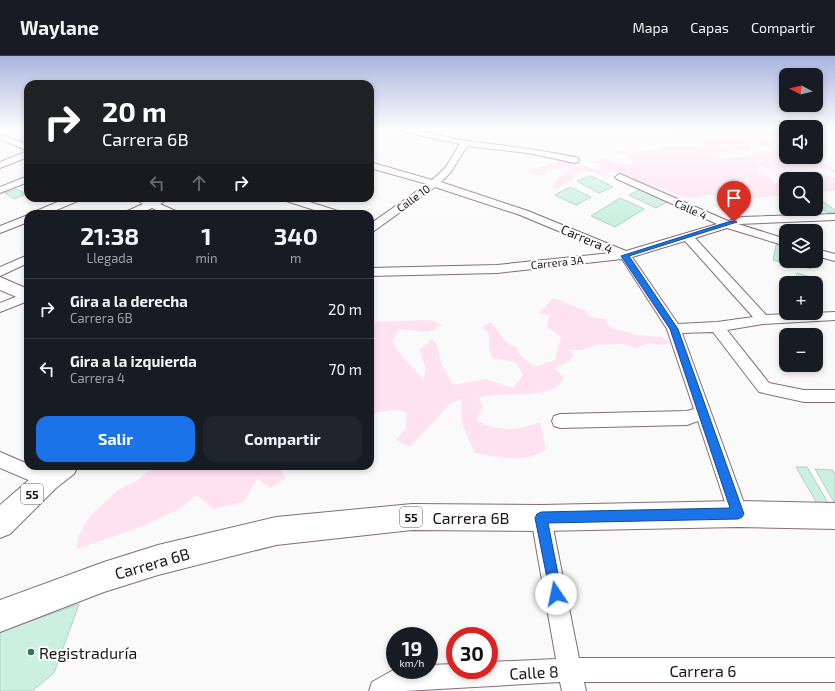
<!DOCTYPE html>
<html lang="es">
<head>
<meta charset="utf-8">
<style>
  :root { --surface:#171b24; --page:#20242c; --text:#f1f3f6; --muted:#9ea1a6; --line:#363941; --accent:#1a73e8 }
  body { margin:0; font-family:"Exo 2",sans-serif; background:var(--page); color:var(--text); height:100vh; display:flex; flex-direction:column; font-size:15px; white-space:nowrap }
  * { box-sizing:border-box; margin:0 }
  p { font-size:13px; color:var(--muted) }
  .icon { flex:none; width:22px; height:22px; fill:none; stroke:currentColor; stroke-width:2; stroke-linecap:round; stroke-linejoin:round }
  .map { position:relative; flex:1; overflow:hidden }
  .details { position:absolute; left:24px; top:154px; width:350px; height:260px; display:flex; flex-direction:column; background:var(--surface); border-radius:12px; box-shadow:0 2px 6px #0003 }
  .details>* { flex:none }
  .top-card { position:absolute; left:24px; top:24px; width:350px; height:122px; border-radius:12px; box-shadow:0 2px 6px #0003; background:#202124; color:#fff; overflow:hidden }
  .needle { width:26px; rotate:277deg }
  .controls { position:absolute; left:779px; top:12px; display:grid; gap:8px }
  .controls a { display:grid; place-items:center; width:44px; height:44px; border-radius:8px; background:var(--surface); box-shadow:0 2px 6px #0003; font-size:20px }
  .speed { position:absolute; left:386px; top:571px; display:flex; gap:8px; font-size:20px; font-weight:700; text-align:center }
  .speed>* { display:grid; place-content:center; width:52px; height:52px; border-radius:50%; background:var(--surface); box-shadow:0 2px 6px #0003; line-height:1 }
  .speed small { font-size:10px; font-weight:400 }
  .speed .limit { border:6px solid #d22; background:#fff; color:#111 }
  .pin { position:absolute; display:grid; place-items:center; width:34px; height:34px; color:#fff; margin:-41px -17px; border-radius:50% 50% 50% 0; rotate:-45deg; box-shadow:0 0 4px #0007 }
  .pin .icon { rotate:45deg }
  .me { position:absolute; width:44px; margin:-22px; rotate:349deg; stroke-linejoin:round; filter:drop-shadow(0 0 3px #0008) }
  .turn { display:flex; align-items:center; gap:14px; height:84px; padding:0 12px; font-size:18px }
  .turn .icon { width:52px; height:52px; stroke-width:2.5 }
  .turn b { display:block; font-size:28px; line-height:34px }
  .lanes { display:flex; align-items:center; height:38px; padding:0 12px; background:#0003; justify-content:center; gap:20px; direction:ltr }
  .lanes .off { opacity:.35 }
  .eta { display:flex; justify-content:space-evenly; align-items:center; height:68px; text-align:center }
  .eta b { font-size:24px; font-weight:700; line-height:28px }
  .cta { display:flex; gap:8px; margin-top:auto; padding:8px 12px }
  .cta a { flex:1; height:46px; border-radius:12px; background:var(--accent); color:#fff; font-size:16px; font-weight:700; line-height:46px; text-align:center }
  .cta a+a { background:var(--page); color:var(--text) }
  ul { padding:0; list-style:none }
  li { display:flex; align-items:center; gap:12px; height:60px; padding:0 12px; border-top:1px solid var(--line) }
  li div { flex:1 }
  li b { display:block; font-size:15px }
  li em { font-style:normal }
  header { display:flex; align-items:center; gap:24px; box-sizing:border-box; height:56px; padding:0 20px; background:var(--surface); border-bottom:1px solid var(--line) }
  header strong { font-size:19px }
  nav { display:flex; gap:22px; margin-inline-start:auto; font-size:14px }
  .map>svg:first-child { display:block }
  .green { fill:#ffe2f0; fill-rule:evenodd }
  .building { fill:#cbf0e2; stroke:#add2c4 }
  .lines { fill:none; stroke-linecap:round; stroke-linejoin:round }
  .minor-casing { stroke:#876a78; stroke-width:2 }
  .trunk-casing { stroke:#876a78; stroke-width:2 }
  .minor { fill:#fff; fill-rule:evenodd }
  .trunk { fill:#fff; fill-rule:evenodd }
  .route { fill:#1a73e8; stroke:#114b97 }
  .poi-dot { fill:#32715e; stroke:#fff; stroke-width:1.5 }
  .labels { text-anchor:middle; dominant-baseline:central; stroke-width:4; stroke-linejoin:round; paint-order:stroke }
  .far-street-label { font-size:11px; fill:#1e1319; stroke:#fff }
  .shield { fill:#fff; stroke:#625a5e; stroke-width:1 }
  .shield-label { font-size:12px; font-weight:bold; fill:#1e1319 }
  .street-label { font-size:13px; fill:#1e1319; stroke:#fff }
  .near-street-label { font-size:16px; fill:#1e1319; stroke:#fff }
  .near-poi-label { font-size:16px; fill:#1e1319; stroke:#fff; text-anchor:start }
</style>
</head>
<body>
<header>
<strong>Waylane</strong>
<nav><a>Mapa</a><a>Capas</a><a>Compartir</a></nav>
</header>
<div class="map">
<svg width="835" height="635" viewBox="0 0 835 635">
  <rect width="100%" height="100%" fill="#fafafa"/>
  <!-- green -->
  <g class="green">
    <path d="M665,74H786V101L816,100L813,103L826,108L835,114V118L829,114L815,112L816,115L835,122V135L823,136L819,133L816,132V123H786V124L775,120L779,117L778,114L759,110L758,116C771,119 771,130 786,128V143L778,140L742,143L734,138L724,140L708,138L696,142L678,140L659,131L637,127L613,116H605V118L611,119V121L584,114L574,118L573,124L567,125L556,134L552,131L561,120L568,118L569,110L554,113L549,112L543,119H536L528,115L555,107L557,102L577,109L599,114V112L601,110L597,107H593V105L606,103L620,108L633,107L627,99L615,98V95L637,96L661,93V91L694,90L706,87L694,80L677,78ZM753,86L763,90H776C771,98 763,95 756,97C752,97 751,100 748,100C739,102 731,100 722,103L711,98L717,96L747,95L751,93L748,87Z"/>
    <path d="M553,242L586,255L589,261L605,263L609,271L637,279L662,281L671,287L661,289L649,287L636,292L624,288L596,289L581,294H569L574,299L569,305L554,312L564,321C562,324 560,329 556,331C532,344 504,334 478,342L483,350L477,365C501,375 515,376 540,366L546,394C525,407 498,402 475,397L463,371L461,359L462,343L451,347L410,391L396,384L406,372L407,356L393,354L373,357L370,348V266L432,264L442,269L429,276L399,273L392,285L402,300L423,323L426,313L419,294L432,283L437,288L441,307L453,329L486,323L513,332L523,319L516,306L492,302L489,291V278L482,271L491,266L506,286L518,292L517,296L534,311L555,304L561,281L547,271L549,260L539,257Z"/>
    <polygon points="154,410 277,410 286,422 271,432 257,423 244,446 214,453 196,439 181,452 143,470 77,493 78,481 90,460 118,434 138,424"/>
  </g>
  <!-- building -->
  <g class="building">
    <polygon points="591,120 613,131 599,137 577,125"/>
    <polygon points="570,131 591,141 576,149 555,139"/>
    <polygon points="17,133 26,138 14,143 5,137"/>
    <polygon points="641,133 669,145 656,152 629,139"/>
    <polygon points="816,141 835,154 835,156 828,157 816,149"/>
    <polygon points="620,142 644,153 615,171 591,160"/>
    <polygon points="776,189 786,192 786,205 791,205 791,209 773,204"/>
    <polygon points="798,205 812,205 811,213 798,209"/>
    <polygon points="797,217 814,222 813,227 795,227"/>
    <polygon points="796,411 807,411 830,450 818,449"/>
    <polygon points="815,413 833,414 835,418 835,448"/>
    <polygon points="79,548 54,617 32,635 0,635 0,576"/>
  </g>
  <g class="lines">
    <!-- minor casing -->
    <g class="minor-casing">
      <g id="minor">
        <path d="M400,74C422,71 444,82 466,85C504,90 540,93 578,102L579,104L578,106L575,107L528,97L467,90L451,116L441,126L528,155L626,195L717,168L617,123L615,121L620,118L728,165L742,161L835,158V164L738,168L786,183V190L727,172L695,182L766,259L835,256V264L763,268L727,274L769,327L804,334H835V346H804L759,336L713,276L682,277L748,458L745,464L738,467L731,464L698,365L687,369L560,372L554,370L552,365L554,360L560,358L687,355L694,353L667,273L622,203L497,217L370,220V212L497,209L611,197L520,159L435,131L374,175L370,176V168L427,128L370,112V106L432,124L445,112L460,88L404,76ZM685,185L753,261L717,266L678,268L632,201Z"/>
        <polygon points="0,78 28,89 28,95 0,83"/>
        <polygon points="28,95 28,101 0,112 0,106"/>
        <polygon points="28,120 28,126 0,137 0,131"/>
        <polygon points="67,142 81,142 80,144 47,158 33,158 34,156"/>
        <polygon points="133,142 146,142 152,144 157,142 170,142 160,148 178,156 179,158 165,158 152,152 138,158 124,158 125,156 143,148"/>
        <polygon points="282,142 297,142 341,156 342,158 327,158 283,144"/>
        <polygon points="28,159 28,166 0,177 0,170"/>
        <polygon points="816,193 835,198 835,205 816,200"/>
        <polygon points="28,199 28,207 0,220 0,211"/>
        <polygon points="28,236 28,245 0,256 0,247"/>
        <polygon points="0,396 28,408 28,410 34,410 53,418 56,424 53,430 47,432 0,412"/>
        <polygon points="541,453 548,456 551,462 579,602 835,602 835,626 584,626 586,635 562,635 560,626 404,635 369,635 372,626 395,613 429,614 429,609 455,608 455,614 489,614 489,606 556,603 531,462 534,456"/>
      </g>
    </g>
    <!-- trunk casing -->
    <g class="trunk-casing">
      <g id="trunk">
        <polygon points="0,221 28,233 28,246 0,234"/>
        <polygon points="45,410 78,410 74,418 56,432 10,478 0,482 0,449"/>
        <polygon points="738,445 835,447 835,473 738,471 541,475 412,474 276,489 158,519 104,536 0,576 0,544 104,506 158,489 276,461 412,448 541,449"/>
      </g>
    </g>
    <!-- minor -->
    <use href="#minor" class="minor"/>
    <!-- trunk -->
    <use href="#trunk" class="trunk"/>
  </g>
  <!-- sky -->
  <linearGradient id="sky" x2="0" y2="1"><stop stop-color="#a8b4de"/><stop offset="0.45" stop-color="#fdfdfd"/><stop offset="1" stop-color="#fdfdfd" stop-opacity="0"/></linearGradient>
  <rect width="835" height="163" fill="url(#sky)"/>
  <!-- route -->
  <polygon class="route" points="731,165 737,166 629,200 678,273 744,458 742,461 738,463 548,467 562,538 560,542 556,544 551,542 535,462 537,458 541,456 730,452 670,273 621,200"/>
  <!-- markers -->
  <circle class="poi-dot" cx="31" cy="596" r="4"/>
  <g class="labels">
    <!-- far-street labels -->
    <g class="far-street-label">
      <text transform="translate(413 142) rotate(-36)">Calle 10</text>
      <text transform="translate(691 153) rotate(24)">Calle 4</text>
      <text transform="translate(557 206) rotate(-6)">Carrera 3A</text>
    </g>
    <!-- shield labels -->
    <g class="shield">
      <rect x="21" y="428" width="22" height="20" rx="3"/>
      <rect x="400" y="451" width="22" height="20" rx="3"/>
    </g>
    <g class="shield-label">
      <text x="32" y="438">55</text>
      <text x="411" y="461">55</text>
    </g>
    <!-- street labels -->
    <g class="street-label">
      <text transform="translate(587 183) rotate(23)">Carrera 4</text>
    </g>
    <!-- near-street labels -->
    <g class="near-street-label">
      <text x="471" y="461">Carrera 6B</text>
      <text transform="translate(152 507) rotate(-16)">Carrera 6B</text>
      <text x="703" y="614">Carrera 6</text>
      <text transform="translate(534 616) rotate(-3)">Calle 8</text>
    </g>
    <!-- near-poi labels -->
    <g class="near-poi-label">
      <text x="39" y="596">Registraduría</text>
    </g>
  </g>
</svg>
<div class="controls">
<a><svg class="needle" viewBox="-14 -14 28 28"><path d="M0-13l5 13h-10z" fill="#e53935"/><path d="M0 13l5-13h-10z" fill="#9ea1a6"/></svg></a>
<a><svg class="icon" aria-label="sound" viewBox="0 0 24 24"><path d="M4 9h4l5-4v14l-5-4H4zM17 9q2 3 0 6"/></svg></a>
<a><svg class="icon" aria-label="search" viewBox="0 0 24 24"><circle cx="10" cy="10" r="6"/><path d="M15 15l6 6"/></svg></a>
<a><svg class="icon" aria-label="layers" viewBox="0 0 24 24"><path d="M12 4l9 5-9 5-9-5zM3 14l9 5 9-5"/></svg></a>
<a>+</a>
<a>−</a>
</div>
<div class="speed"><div>19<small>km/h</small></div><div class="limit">30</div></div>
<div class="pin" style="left:734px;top:166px;background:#d93025"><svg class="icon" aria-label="arrive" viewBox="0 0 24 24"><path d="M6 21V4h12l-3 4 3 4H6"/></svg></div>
<svg class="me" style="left:556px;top:538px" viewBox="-20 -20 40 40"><circle r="19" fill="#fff"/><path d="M0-13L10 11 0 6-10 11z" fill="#1a73e8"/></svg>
<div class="top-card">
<div class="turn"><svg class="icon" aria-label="right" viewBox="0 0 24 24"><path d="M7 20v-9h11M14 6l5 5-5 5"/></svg><div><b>20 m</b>Carrera 6B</div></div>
<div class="lanes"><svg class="icon off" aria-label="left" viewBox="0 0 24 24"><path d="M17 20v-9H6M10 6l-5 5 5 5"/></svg><svg class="icon off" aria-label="ahead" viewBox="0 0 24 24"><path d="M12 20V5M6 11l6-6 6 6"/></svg><svg class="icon" aria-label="right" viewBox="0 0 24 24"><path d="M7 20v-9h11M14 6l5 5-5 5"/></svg></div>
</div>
<section class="details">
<div class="eta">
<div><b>21:38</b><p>Llegada</p></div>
<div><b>1</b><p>min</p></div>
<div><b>340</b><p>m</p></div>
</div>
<ul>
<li><svg class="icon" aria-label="right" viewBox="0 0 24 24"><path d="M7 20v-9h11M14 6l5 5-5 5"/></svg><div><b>Gira a la derecha</b><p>Carrera 6B</p></div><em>20 m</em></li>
<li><svg class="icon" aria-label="left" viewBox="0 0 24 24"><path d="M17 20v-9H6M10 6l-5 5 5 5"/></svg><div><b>Gira a la izquierda</b><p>Carrera 4</p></div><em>70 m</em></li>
</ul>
<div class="cta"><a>Salir</a><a>Compartir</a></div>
</section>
</div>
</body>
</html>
